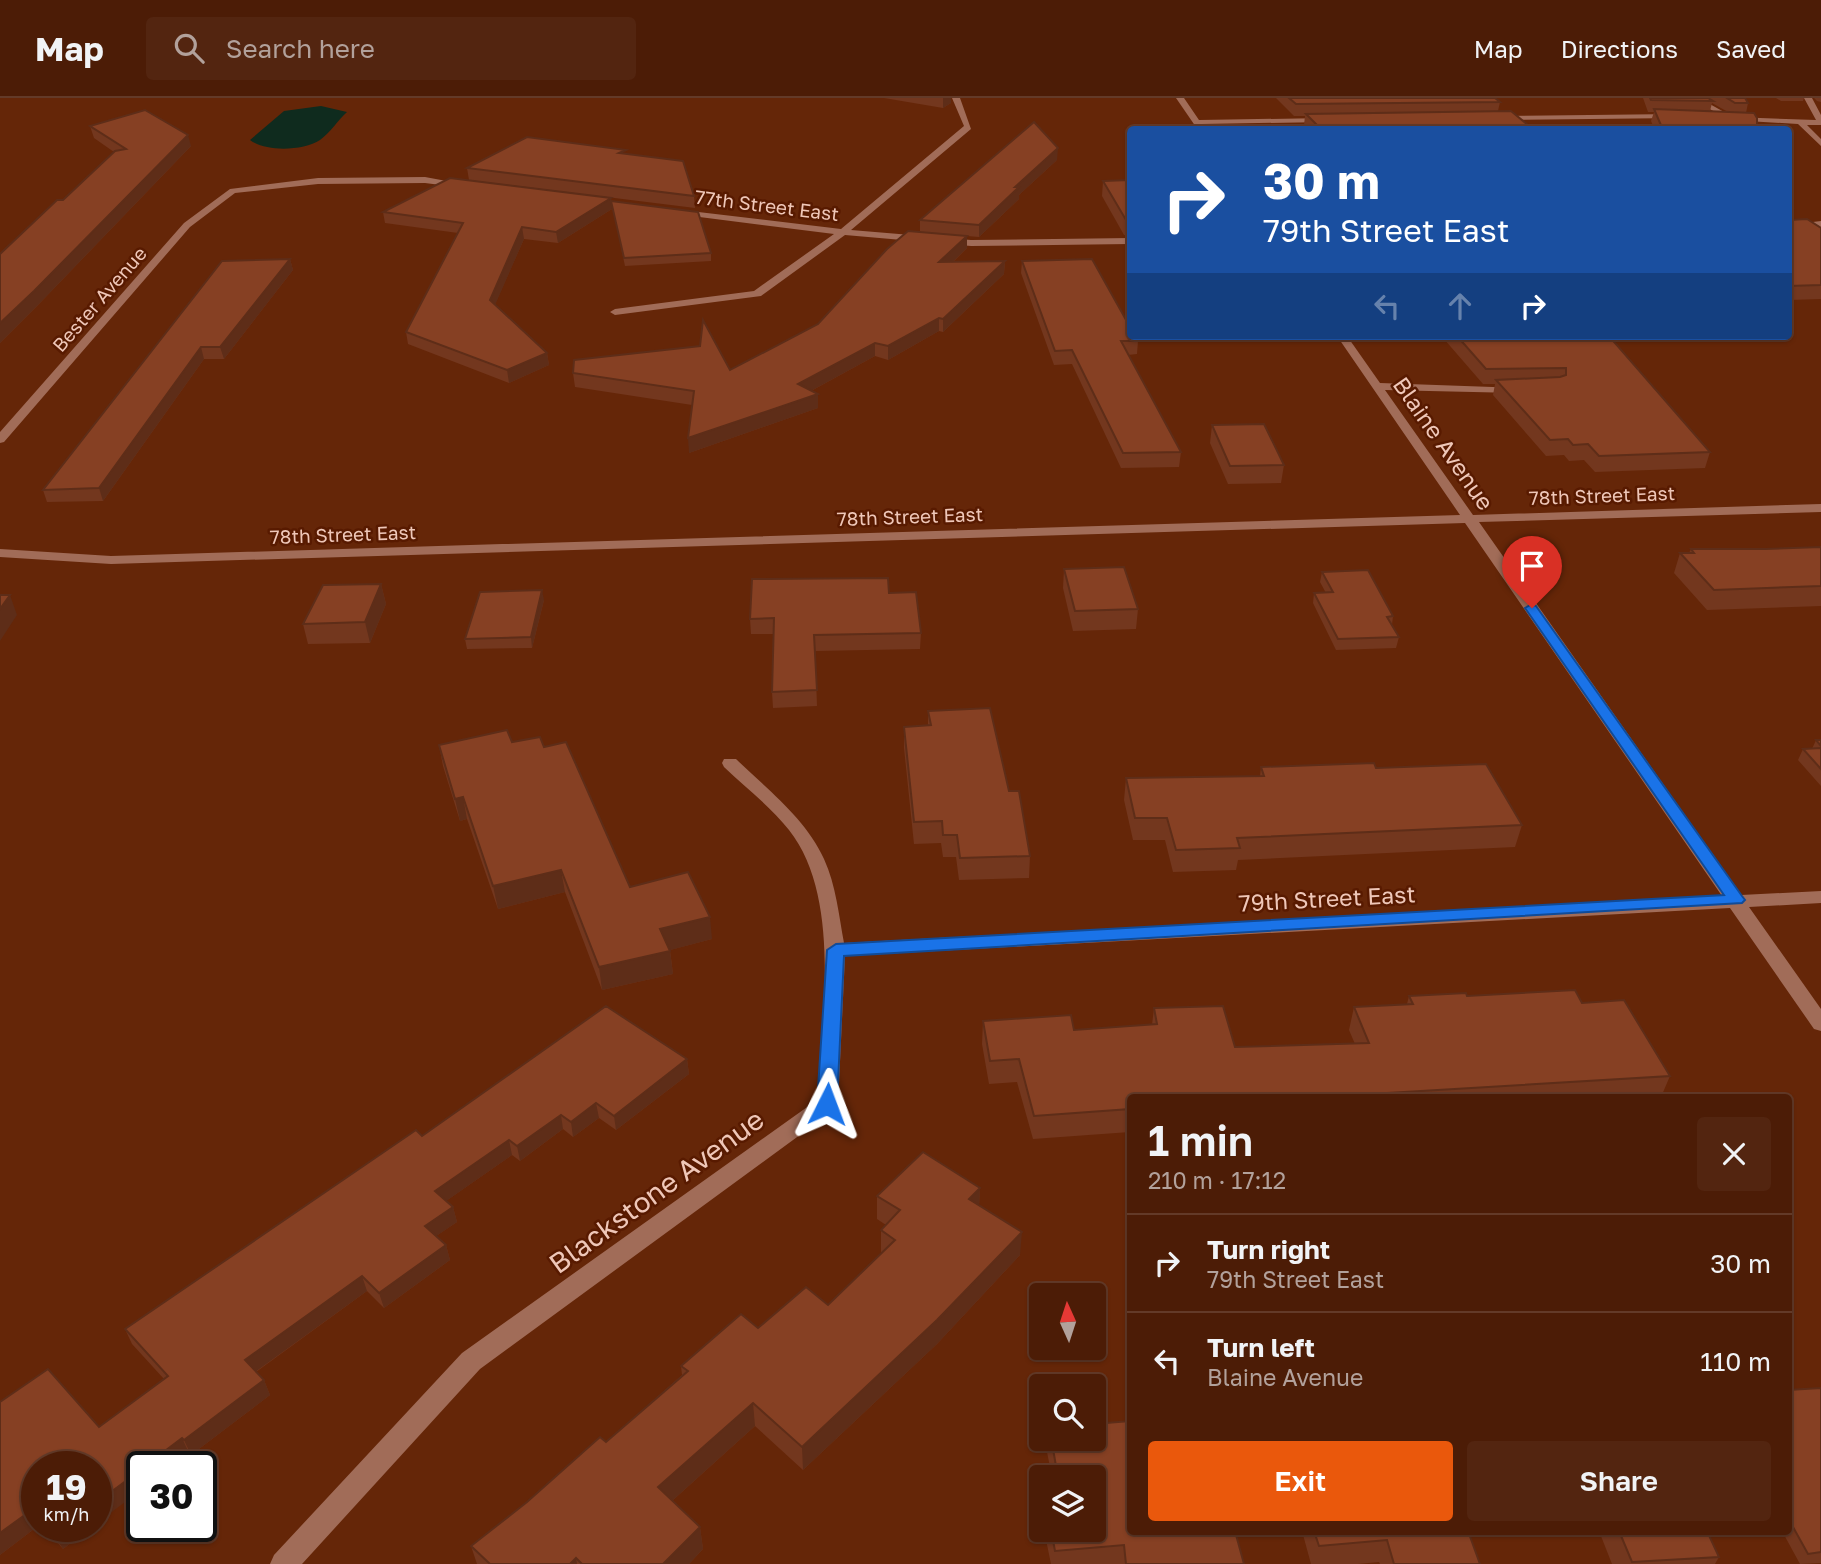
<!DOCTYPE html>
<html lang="en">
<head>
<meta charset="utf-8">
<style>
  :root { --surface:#4c1c06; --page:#532510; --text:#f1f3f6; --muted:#b2a19b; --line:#633a28; --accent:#ea580c }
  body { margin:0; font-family:"Golos Text",sans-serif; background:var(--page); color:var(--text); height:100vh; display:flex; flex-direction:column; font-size:26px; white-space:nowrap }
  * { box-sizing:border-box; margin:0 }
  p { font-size:23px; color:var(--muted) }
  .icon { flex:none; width:38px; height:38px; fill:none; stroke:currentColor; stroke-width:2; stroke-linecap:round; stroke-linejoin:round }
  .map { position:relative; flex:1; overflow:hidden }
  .side { position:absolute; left:1127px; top:996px; width:665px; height:441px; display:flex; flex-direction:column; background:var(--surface); border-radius:7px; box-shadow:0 2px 5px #0004,0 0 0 2px var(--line) }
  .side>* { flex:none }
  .guide { position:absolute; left:1127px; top:28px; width:665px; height:214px; border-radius:7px; box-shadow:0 2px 5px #0004,0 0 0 2px var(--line); background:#1a4fa0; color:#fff; overflow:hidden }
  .needle { width:46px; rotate:357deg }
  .controls { position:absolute; left:1029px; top:1185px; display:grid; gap:14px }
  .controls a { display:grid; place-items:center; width:77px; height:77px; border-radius:7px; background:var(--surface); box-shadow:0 2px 5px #0004,0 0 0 2px var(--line); font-size:35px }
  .speed { position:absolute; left:21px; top:1353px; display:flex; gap:14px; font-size:35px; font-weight:700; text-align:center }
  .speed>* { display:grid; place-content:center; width:91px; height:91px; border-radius:50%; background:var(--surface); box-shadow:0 2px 5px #0004,0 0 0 2px var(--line); line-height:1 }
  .speed small { font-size:18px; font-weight:400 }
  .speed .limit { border:4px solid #111; border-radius:10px; background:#fff; color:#111 }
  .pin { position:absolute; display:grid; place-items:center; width:60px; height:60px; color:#fff; margin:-72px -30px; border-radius:50% 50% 50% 0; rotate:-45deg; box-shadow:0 0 7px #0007 }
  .pin .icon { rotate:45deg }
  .me { position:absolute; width:77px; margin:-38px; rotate:3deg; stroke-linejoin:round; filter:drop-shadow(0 0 5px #0008) }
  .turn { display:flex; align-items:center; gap:24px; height:147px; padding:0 21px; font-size:32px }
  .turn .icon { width:91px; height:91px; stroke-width:2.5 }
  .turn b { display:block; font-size:49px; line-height:60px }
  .lanes { display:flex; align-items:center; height:66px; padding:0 21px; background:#0003; justify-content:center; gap:35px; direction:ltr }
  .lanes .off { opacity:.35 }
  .round { display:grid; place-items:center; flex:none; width:74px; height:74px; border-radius:7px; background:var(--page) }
  .overview { display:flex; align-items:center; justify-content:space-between; height:119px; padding:0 21px }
  h1 { font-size:42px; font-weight:600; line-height:52px }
  .cta { display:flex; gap:14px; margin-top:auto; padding:14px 21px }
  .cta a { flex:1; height:80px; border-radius:7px; background:var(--accent); color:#fff; font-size:28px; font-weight:600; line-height:80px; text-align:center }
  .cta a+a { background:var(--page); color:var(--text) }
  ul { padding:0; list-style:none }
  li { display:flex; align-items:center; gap:21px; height:98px; padding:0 21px; border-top:2px solid var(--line) }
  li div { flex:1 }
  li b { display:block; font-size:26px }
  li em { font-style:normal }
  header { display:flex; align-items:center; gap:42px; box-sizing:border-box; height:98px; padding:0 35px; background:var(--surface); border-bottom:2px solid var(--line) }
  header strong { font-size:33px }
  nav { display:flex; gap:38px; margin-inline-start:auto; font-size:24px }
  .search { width:490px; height:63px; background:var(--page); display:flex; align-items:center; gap:18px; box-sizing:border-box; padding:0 24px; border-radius:7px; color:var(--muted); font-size:26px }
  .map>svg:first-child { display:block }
  .water { fill:#0f2b1e }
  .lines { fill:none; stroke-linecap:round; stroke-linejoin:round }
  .minor { fill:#a16c58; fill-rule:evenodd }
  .wall { fill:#73371e; fill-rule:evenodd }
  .shaded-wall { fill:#5e2d18 }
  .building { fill:#864023; stroke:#5e2d18; stroke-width:2 }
  .route { fill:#1a73e8; stroke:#114b97; stroke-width:2 }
  .labels { text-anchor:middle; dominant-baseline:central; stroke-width:5; stroke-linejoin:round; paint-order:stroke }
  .far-street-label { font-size:19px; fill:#efc7b8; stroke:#581a00 }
  .street-label { font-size:23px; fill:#efc7b8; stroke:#581a00 }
  .near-street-label { font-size:28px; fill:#efc7b8; stroke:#581a00 }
</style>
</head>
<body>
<header>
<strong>Map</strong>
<div class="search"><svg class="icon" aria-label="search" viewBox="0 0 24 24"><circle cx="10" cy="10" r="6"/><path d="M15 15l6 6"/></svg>Search here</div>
<nav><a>Map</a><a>Directions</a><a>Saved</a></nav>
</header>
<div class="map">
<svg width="1821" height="1466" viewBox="0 0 1821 1466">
  <rect width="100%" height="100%" fill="#652608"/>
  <!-- water -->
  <path class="water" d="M321,8L347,14C338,22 330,35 320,42C303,53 265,54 250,42L284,13Z"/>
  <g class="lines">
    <!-- minor -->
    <g class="minor">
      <polygon points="952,0 960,0 971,31 851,132 971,142 1130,140 1130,146 971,148 845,137 761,198 615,217 610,214 615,211 754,193 834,136 676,116 671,113 673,111 841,131 964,28"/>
      <polygon points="1176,0 1184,0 1199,22 1326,20 1330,22 1326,24 1202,26 1206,32 1198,32"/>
      <polygon points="1689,0 1699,0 1733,19 1816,22 1804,0 1812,0 1821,17 1821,27 1807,27 1821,41 1821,48 1798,26 1730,22"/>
      <polygon points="1676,16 1679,20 1498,22 1494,20 1498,18"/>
      <polygon points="425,79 468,87 464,90 425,85 318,86 235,95 190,129 4,344 0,345 0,334 184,125 230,91 318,80"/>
      <polygon points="1821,123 1821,129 1788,133 1788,127"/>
      <path d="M1337,238H1347L1380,285L1521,290V294L1517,295L1385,292L1473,417L1821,406V414L1479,424L1741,797L1821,793V805L1749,809L1821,911V933L1814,931L1730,810L845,858L838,1006L834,1012L480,1271L302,1466H270L274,1457L462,1255L817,1002C822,923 842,799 789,732C771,709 745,689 724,669L722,665L724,661H736C768,692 806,721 824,761C836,787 839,818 844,845L1722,798L1465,425L111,466L0,459V451L111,458L1460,417Z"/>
    </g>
  </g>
  <!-- wall -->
  <g class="wall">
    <polygon points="884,0 951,0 951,5 943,10"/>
    <polygon points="1276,0 1495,0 1500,4 1498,13 1534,32 1308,32 1304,27 1305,18 1294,18"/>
    <path d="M1643,0H1745L1748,5L1746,15L1757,32H1655L1651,23L1654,14H1648ZM1712,5L1728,14L1710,13Z"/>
    <polygon points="1776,0 1804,0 1803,3 1781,3"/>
    <polygon points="1814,0 1821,0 1821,4 1817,3"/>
    <polygon points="90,28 191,48 38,207 0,245 0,156 63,102 114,54 94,40"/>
    <polygon points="1057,62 1019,97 1019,101 979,139 967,138 967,150 953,164 1005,163 1004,176 943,234 939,233 888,262 875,258 811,293 818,296 818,310 689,355 692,307 575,289 573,275 730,272 818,226 920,134 920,122"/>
    <polygon points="467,70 694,98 695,110 469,82"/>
    <polygon points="1130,82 1130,138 1124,137 1102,98 1103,83"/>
    <polygon points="611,100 612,111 558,145 524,141 495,206 547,255 549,267 509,285 408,246 406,234 458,135 385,125 383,114"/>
    <polygon points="611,103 711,155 711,163 625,168"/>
    <polygon points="1788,109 1790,122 1821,130 1821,201 1788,202"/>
    <polygon points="290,161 293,172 224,261 204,261 103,403 47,404 43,392"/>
    <polygon points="1022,163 1138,243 1137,256 1128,257 1181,354 1179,369 1121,370 1072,266 1054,267 1021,175"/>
    <polygon points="1445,238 1609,238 1710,354 1705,370 1595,374 1584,362 1569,363 1564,357 1546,358 1493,297 1495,286 1483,286 1444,241"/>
    <polygon points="1212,327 1284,367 1281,385 1228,386 1210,345"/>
    <polygon points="1821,449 1821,508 1707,512 1674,475 1680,455 1689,455 1691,451 1765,451"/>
    <polygon points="1064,471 1138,511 1136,531 1073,533 1063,490"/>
    <polygon points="1322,474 1393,518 1392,527 1399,539 1396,550 1336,552 1313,505 1314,495 1326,495 1320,484"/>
    <polygon points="381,486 386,506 370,545 308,546 303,526"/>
    <polygon points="889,495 921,535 920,551 815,553 817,608 773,610 772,594 773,536 751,536 750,521"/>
    <polygon points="544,502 532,550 467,551 465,541"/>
    <polygon points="928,613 1009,693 1030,758 1029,780 959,782 956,759 943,759 941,745 914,746 904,650 904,629 928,628"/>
    <polygon points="1816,642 1821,642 1821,688 1798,662 1803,651 1812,651"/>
    <polygon points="512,644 544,649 630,789 712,841 670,852 673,876 602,892 565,794 498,811 467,721 460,723 443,668 439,647"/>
    <polygon points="1261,669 1376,670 1522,727 1515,749 1238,762 1236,772 1173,774 1165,742 1133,742 1124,702 1126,680 1260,678"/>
    <polygon points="1409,898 1467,898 1582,905 1670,978 1661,999 1130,999 1130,1034 1033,1041 1017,984 989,986 982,946 983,923 1074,932 1152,927 1154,910 1235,949 1355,946 1349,932 1354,909 1407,906"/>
    <polygon points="687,961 689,976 616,1032 599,1020 573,1039 563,1031 520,1063 512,1057 446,1103 453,1109 457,1124 436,1138 446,1147 450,1162 384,1210 367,1193 256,1274 264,1282 270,1297 191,1357 189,1355 171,1368 37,1368 37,1428 38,1428 0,1457 0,1304 99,1329 164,1281 132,1246 125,1231 422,1038"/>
    <polygon points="980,1090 979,1107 1020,1157 937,1246 803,1372 755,1328 672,1403 700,1429 703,1451 689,1466 477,1466 471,1448 606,1344 682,1277 681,1268 758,1230 828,1207 881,1155 881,1132 886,1127 877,1121 877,1098"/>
    <polygon points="1821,1290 1821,1465 1800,1466 1782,1433 1788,1433 1788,1292"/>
    <polygon points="1048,1340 1094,1340 1244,1466 1051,1466 1044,1432 1094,1432 1094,1379 1052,1379 1047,1354"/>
    <polygon points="44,1428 93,1428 63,1451"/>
    <polygon points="1302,1433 1468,1433 1480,1466 1380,1466 1379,1464 1358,1466 1311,1466"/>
    <polygon points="1599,1433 1707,1433 1719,1459 1715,1466 1612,1466"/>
  </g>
  <!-- shaded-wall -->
  <g class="shaded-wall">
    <polygon points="943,0 951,0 951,5 943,10"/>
    <polygon points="188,37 191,48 38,207 0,245 0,225"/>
    <polygon points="1058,50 1057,62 1019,97 1019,101 979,139 979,127 1015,89"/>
    <polygon points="611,100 612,111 558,145 556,134"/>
    <polygon points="522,129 524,141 492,214 490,202"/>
    <polygon points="967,138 967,150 939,177 939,164"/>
    <polygon points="290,161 293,172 224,261 220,249"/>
    <polygon points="1005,163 1004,176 943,234 943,221"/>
    <polygon points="939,220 939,233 888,262 888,248"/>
    <polygon points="875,245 875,258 798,300 798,286"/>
    <polygon points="201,249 204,261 103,403 99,390"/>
    <polygon points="547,255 549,267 509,285 507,272"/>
    <polygon points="818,296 818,310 689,355 688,340"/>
    <polygon points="381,486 386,506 370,545 365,524"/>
    <polygon points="542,492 544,502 532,550 531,539"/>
    <polygon points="10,497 17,517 0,543 0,511"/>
    <polygon points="463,699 467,721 460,723 455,701"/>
    <polygon points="561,772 565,794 498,811 493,788"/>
    <polygon points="710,819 712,841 663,854 660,831"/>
    <polygon points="670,853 673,876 602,892 599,869"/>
    <polygon points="687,961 689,976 616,1032 614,1018"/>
    <polygon points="596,1005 599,1020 573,1039 571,1024"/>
    <polygon points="561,1017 563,1031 520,1063 517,1048"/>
    <polygon points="509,1042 512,1057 439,1108 435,1093"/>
    <polygon points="980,1090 979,1113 969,1101"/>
    <polygon points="453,1109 457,1124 429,1143 425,1128"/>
    <polygon points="1022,1134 1020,1157 937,1246 803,1372 802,1349"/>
    <polygon points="446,1147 450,1162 384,1210 379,1195"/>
    <polygon points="362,1178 367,1193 251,1277 245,1262"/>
    <polygon points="264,1282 270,1297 191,1357 184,1342"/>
    <polygon points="753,1305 755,1328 662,1412 658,1389"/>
    <polygon points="182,1340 189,1355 171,1368 145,1368"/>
    <polygon points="142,1371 142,1391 96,1426 96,1405"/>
    <polygon points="33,1411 37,1417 37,1428 38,1428 0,1457 0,1435"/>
    <polygon points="65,1428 93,1428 63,1451 54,1437"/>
    <polygon points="700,1429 703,1451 689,1466 663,1466"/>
    <polygon points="576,1460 577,1466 570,1466"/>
  </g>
  <!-- building -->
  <g class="building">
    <polygon points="1289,0 1495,0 1500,4 1296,6"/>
    <polygon points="1650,0 1708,0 1713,3 1651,2"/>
    <polygon points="1727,0 1745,0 1748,5 1735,5"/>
    <polygon points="1654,11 1754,15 1757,20 1757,32 1663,32"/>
    <polygon points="145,12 188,37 34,193 0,225 0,156 57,102 63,102 115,53 126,51 90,28"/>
    <polygon points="1511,13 1534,32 1322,32 1306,16"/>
    <polygon points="1034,24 1058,50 1015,89 1019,89 979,127 920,122"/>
    <polygon points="527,39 626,52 619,55 683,63 694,98 467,70"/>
    <polygon points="450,80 611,100 556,134 522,129 490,202 547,255 507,272 406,234 463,125 383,114"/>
    <polygon points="1130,82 1130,123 1126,122 1103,83"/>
    <polygon points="611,103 698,114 711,155 624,160"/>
    <polygon points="1788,109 1793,111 1790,114 1790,122 1807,121 1821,130 1821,187 1788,188"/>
    <polygon points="908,133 967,138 939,164 1005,163 943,221 939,220 888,248 875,245 798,286 818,296 688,340 694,293 573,275 574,262 700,248 703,222 730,272 818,226 887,151"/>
    <polygon points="290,161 220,249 201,249 99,390 43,392 222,163"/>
    <polygon points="1092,161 1130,229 1130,238 1136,238 1138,243 1121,243 1181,354 1123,355 1072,252 1055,253 1022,163"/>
    <polygon points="1457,238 1609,238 1710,354 1599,358 1588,346 1573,347 1568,341 1550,342 1496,282 1560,279 1566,277 1566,270 1486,271"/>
    <polygon points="1264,326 1284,367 1230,368 1212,327"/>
    <polygon points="1821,449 1821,488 1714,492 1680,455 1694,455 1691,451 1765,451"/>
    <polygon points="1124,469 1138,511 1075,513 1064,471"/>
    <polygon points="1368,472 1393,518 1387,519 1399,539 1338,541 1314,495 1333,494 1322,474"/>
    <polygon points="888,480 889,495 916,494 921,535 814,537 817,592 772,594 774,520 750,521 752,481"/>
    <polygon points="381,486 365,524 303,526 323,487"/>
    <polygon points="542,492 531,539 465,541 480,494"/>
    <polygon points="0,497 10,497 0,511"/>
    <polygon points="990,610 1009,693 1019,693 1030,758 960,760 957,737 943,737 942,723 914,724 904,629 931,627 928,613"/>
    <polygon points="507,632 512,644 540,639 544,649 566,644 630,789 688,774 710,819 660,831 670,853 599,869 561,772 493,788 463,699 455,701 439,647"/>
    <polygon points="1816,642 1821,642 1821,648"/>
    <polygon points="1821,650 1821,671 1803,651"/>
    <polygon points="1374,665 1376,670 1486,666 1522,727 1237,740 1240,750 1176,752 1167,720 1135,720 1126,680 1264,678 1261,669"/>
    <polygon points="1575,892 1582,905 1624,902 1670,978 1320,999 1130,999 1130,1011 1034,1018 1019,961 990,963 983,923 1071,917 1074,932 1157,926 1154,910 1223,908 1235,949 1369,945 1354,909 1413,906 1409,898 1466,895 1467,898"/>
    <polygon points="606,908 687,961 614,1018 596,1005 571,1024 561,1017 517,1048 509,1042 435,1093 453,1109 425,1128 446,1147 379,1195 362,1178 245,1262 264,1282 184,1342 182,1340 145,1368 142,1368 142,1371 96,1405 96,1368 37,1368 37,1416 33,1411 0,1435 0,1304 48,1271 99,1329 168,1278 125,1231 416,1032 422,1038"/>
    <polygon points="923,1054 980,1090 969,1101 1022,1134 937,1222 802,1349 753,1305 658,1389 700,1429 663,1466 582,1466 576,1460 570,1466 490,1466 471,1448 527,1404 600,1339 606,1344 688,1273 681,1268 741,1216 758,1230 806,1189 828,1207 895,1142 881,1132 900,1112 877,1098"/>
    <polygon points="1821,1290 1821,1454 1808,1456 1788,1420 1788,1292"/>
    <polygon points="1130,1323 1130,1433 1235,1433 1244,1466 1126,1466 1124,1447 1055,1453 1051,1432 1094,1432 1094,1379 1058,1379 1051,1340 1094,1340 1094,1326"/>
    <polygon points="47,1428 65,1428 54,1437"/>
    <polygon points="1314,1433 1468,1433 1480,1466 1394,1466 1387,1442 1319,1448"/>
    <polygon points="1619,1433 1707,1433 1719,1459 1632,1464"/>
  </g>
  <!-- route -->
  <polygon class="route" points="1532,506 1536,508 1742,798 1745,802 1742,805 844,858 837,1006 834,1012 827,1014 820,1012 817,1006 827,852 836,846 1724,797 1525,510"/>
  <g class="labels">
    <!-- far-street labels -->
    <g class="far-street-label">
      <text transform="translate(767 107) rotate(7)">77th Street East</text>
      <text transform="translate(99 201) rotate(-49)">Bester Avenue</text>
      <text transform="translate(1602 397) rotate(-2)">78th Street East</text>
      <text transform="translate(910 418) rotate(-2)">78th Street East</text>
      <text transform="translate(343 436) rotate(-2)">78th Street East</text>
    </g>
    <!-- street labels -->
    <g class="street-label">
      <text transform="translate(1444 345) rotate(55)">Blaine Avenue</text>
      <text transform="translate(1327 800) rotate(-3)">79th Street East</text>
    </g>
    <!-- near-street labels -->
    <g class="near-street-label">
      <text transform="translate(656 1093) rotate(-36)">Blackstone Avenue</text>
    </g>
  </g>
</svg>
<div class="controls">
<a><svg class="needle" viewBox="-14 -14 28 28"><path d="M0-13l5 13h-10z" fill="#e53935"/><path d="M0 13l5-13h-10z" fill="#b2a19b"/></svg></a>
<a><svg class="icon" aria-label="search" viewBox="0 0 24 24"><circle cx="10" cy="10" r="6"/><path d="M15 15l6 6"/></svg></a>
<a><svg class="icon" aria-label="layers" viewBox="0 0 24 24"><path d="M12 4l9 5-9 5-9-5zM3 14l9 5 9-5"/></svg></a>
</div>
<div class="speed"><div>19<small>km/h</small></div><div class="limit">30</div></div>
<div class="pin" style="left:1532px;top:510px;background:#d93025"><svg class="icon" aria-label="arrive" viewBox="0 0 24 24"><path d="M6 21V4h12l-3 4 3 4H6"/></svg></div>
<svg class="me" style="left:827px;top:1006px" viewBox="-20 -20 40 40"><path d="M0-17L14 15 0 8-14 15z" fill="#1a73e8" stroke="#fff" stroke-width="4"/></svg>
<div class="guide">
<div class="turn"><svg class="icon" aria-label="right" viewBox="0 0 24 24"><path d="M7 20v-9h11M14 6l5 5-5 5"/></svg><div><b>30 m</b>79th Street East</div></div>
<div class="lanes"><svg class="icon off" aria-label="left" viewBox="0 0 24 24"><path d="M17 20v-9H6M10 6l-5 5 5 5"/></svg><svg class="icon off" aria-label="ahead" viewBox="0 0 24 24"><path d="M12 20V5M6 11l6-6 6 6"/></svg><svg class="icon" aria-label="right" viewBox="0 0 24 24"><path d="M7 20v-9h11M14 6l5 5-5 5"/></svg></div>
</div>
<section class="side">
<div class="overview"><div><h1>1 min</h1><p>210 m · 17:12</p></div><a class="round"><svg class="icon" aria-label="close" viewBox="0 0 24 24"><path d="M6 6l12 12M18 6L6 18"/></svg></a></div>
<ul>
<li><svg class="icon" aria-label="right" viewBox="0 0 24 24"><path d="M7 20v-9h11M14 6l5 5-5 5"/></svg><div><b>Turn right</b><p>79th Street East</p></div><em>30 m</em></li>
<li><svg class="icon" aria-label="left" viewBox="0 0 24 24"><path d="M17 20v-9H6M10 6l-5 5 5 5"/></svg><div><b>Turn left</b><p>Blaine Avenue</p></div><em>110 m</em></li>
</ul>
<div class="cta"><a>Exit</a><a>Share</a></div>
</section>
</div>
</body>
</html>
